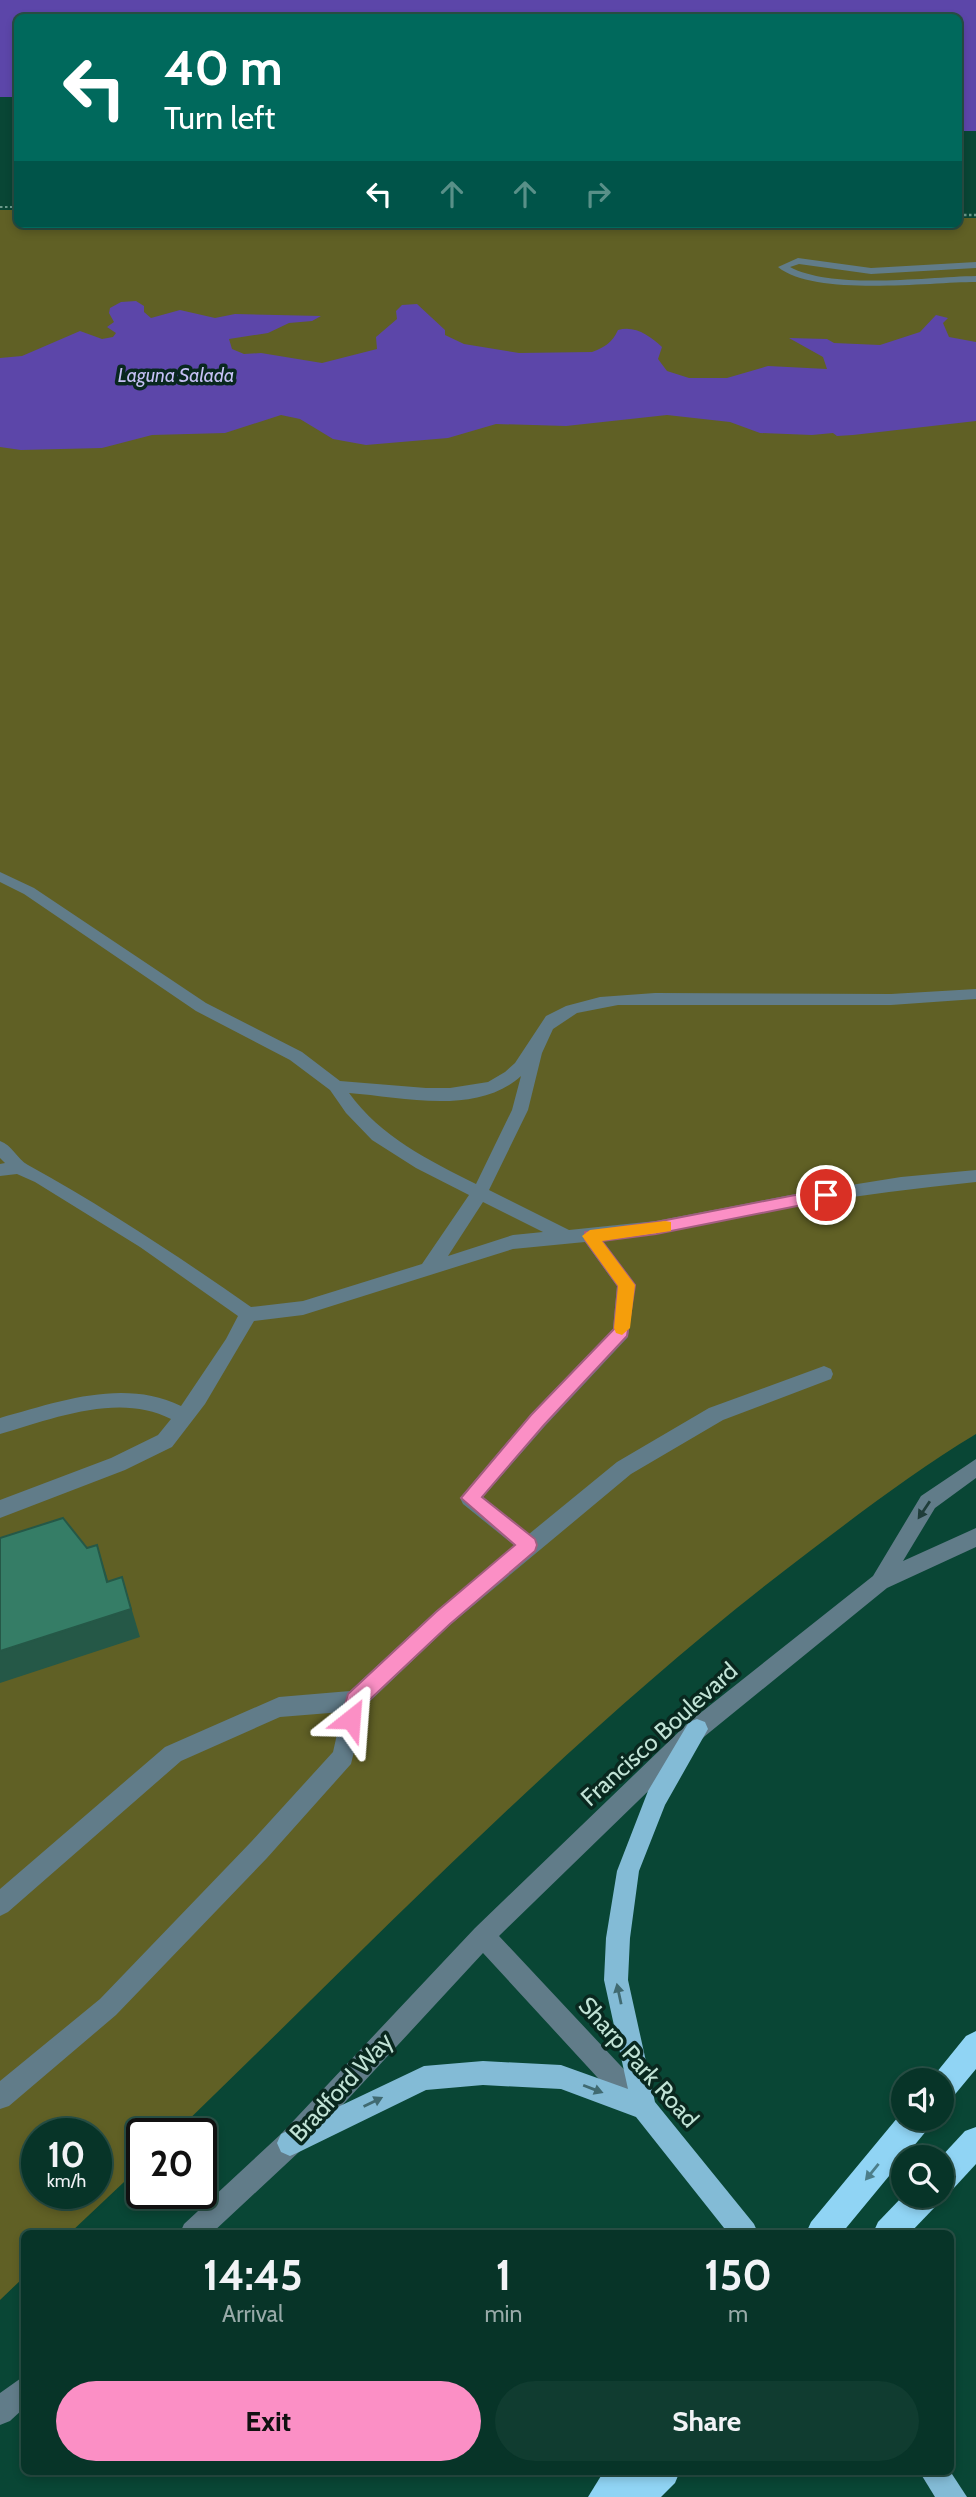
<!DOCTYPE html>
<html lang="en">
<head>
<meta charset="utf-8">
<style>
  :root { --surface:#073428; --page:#103c30; --text:#f1f3f6; --muted:#98aaa8; --line:#284f45; --accent:#fb8fc5 }
  body { margin:0; font-family:Cabin,sans-serif; background:var(--page); color:var(--text); height:100vh; display:flex; flex-direction:column; font-size:26px; white-space:nowrap }
  * { box-sizing:border-box; margin:0 }
  p { font-size:23px; color:var(--muted) }
  .icon { flex:none; width:38px; height:38px; fill:none; stroke:currentColor; stroke-width:2; stroke-linecap:round; stroke-linejoin:round }
  .map { position:relative; flex:1; overflow:hidden }
  .details { position:absolute; left:21px; top:2230px; width:933px; height:245px; display:flex; flex-direction:column; background:var(--surface); border-radius:10px; box-shadow:0 4px 10px #0003,0 0 0 2px var(--line) }
  .details>* { flex:none }
  .hud { position:absolute; left:14px; top:14px; width:948px; height:214px; border-radius:10px; box-shadow:0 4px 10px #0003,0 0 0 2px var(--line); background:#00695c; color:#fff; overflow:hidden }
  .fabs { position:absolute; left:891px; top:2068px; display:grid; gap:14px }
  .fabs a { display:grid; place-items:center; width:63px; height:63px; border-radius:50%; background:var(--surface); box-shadow:0 4px 10px #0003,0 0 0 2px var(--line); font-size:35px }
  .speed { position:absolute; left:21px; top:2118px; display:flex; gap:14px; font-size:35px; font-weight:700; text-align:center }
  .speed>* { display:grid; place-content:center; width:91px; height:91px; border-radius:50%; background:var(--surface); box-shadow:0 4px 10px #0003,0 0 0 2px var(--line); line-height:1 }
  .speed small { font-size:18px; font-weight:400 }
  .speed .limit { border:4px solid #111; border-radius:10px; background:#fff; color:#111 }
  .pin { position:absolute; display:grid; place-items:center; width:60px; height:60px; color:#fff; margin:-30px; border:4px solid #fff; border-radius:50%; box-shadow:0 2px 7px #0007 }
  .me { position:absolute; width:77px; margin:-38px; rotate:28deg; stroke-linejoin:round; filter:drop-shadow(0 0 5px #0008) }
  .turn { display:flex; align-items:center; gap:24px; height:147px; padding:0 35px; font-size:32px }
  .turn .icon { width:91px; height:91px; stroke-width:2.5 }
  .turn b { display:block; font-size:49px; line-height:60px }
  .lanes { display:flex; align-items:center; height:66px; padding:0 35px; background:#0003; justify-content:center; gap:35px; direction:ltr }
  .lanes .off { opacity:.35 }
  .eta { display:flex; justify-content:space-evenly; align-items:center; height:119px; text-align:center }
  .eta b { font-size:42px; font-weight:800; line-height:49px }
  .cta { display:flex; gap:14px; margin-top:auto; padding:14px 35px }
  .cta a { flex:1; height:80px; border-radius:42px; background:var(--accent); color:#111; font-size:28px; font-weight:800; line-height:80px; text-align:center }
  .cta a+a { background:var(--page); color:var(--text) }
  .map>svg:first-child { display:block }
  .green { fill:#606025; fill-rule:evenodd }
  .water { fill:#5c46a9 }
  .lines { fill:none; stroke-linecap:round; stroke-linejoin:round }
  .path-far1 { stroke:#6b998b; stroke-width:2; stroke-dasharray:2.5 2.5; stroke-linecap:butt }
  .path { stroke:#6b998b; stroke-width:2.5; stroke-dasharray:2.5 2.5; stroke-linecap:butt }
  .minor { fill:#617c89; fill-rule:evenodd }
  .major { fill:#83bbd6; fill-rule:evenodd }
  .highway { fill:#90d4f4; fill-rule:evenodd }
  .shaded-wall { fill:#255847 }
  .building { fill:#357d66; stroke:#255847; stroke-width:2 }
  .oneway { fill:#1f3d3a }
  .oneway2 { fill:#406a71 }
  .oneway3 { fill:#4c7e8a }
  .route { fill:#fb8fc5; stroke:#a35d80; stroke-width:2 }
  .slow { fill:#f59e0b }
  .labels { text-anchor:middle; dominant-baseline:central; stroke-width:7; stroke-linejoin:round; paint-order:stroke }
  .far-water-label { font-size:19px; font-style:italic; fill:#c6c1f5; stroke:#09281f }
  .near-street-label { font-size:24px; fill:#c1e3d6; stroke:#09281f }
</style>
</head>
<body>
<div class="map">
<svg width="976" height="2497" viewBox="0 0 976 2497">
  <rect width="100%" height="100%" fill="#094635"/>
  <!-- green -->
  <path class="green" d="M0,210H17L18,224H959V218H976V1434C918,1469 864,1510 810,1551C581,1724 381,1934 175,2133H142V2165L70,2233H24V2277L0,2300ZM37,2133H96V2193H37Z"/>
  <!-- water -->
  <g class="water">
    <polygon points="0,0 976,0 976,131 959,131 959,18 18,18 17,97 0,97"/>
    <path d="M136,301L144,306V312L151,318L180,310L215,318L235,314L321,316L312,321L289,323L268,333L229,339L232,349L244,354L261,353L322,363L377,349L376,337L397,319L396,311L402,305L417,304L445,330V335L464,344L519,353L592,352C605,347 612,343 618,330C635,325 650,336 662,347L658,359L667,371L689,378H727L768,366L827,369L823,357L789,338L827,339L834,343L880,345L920,332L936,315L948,318L943,323L949,337L976,342V421L853,435L837,436L833,433L812,435L760,433L730,422L667,415L566,426L496,424L448,438L366,445L333,439L300,419L281,415L225,433L152,435L102,448L21,450L0,447V358L22,356L80,331L102,339L113,337L116,333L107,327L114,322L109,313L110,308L121,302Z"/>
  </g>
  <g class="lines">
    <!-- path-far1 -->
    <polyline class="path-far1" points="0,207 18,207"/>
    <!-- path -->
    <polyline class="path" points="959,215 976,215"/>
    <!-- minor -->
    <g class="minor">
      <path d="M798,258L871,268L976,262V268L871,274L799,264L790,267C833,290 926,277 976,276V282C929,282 814,297 778,267Z"/>
      <path d="M0,872L34,888L206,1003L302,1052L340,1081L426,1088H450L488,1082L505,1072L515,1063L546,1016L566,1006L600,997L655,993L891,994L976,989V999L891,1005H618L577,1013L553,1029L542,1053L528,1110L489,1190L569,1230L656,1221L801,1193L901,1177L976,1170V1182C918,1188 860,1195 802,1205C735,1217 670,1233 602,1240L635,1285L628,1337L545,1426L483,1497L529,1534L617,1462L709,1408L824,1366L831,1369L833,1374L831,1379L723,1420L631,1474L450,1625L365,1706L351,1764L267,1858L116,2015L9,2106L0,2109V2081L100,1999L251,1842L333,1752L342,1712L280,1717L181,1761L8,1912L0,1916V1889L165,1747L279,1697L350,1691L436,1611L515,1546L463,1504L460,1498L531,1414L613,1329L617,1286L585,1242L513,1249L303,1315L254,1321L205,1404L172,1447L125,1470L0,1518V1500L111,1458L158,1435L171,1419C119,1392 52,1419 0,1434V1418C58,1402 123,1378 181,1406L226,1339L238,1316L140,1247L35,1182L17,1174L0,1176V1164L5,1163L0,1158V1141C12,1145 17,1159 28,1165C106,1208 178,1256 251,1307L303,1301L422,1264L469,1195L416,1168L372,1140L346,1113L330,1090L290,1060L196,1011L24,894L0,882ZM521,1076L512,1110L476,1184C428,1160 381,1137 349,1093C402,1097 477,1116 521,1076ZM483,1202L543,1232L513,1235L448,1256Z"/>
      <polygon points="976,1459 976,1478 935,1508 903,1561 976,1528 976,1547 887,1588 705,1736 499,1936 649,2096 652,2105 649,2114 640,2117 631,2114 483,1953 299,2152 212,2233 180,2233 184,2224 281,2134 475,1928 689,1722 873,1576 921,1496"/>
      <polygon points="24,2376 24,2408 10,2421 0,2425 0,2393"/>
    </g>
    <!-- major -->
    <g class="major">
      <polygon points="697,1719 705,1722 708,1729 665,1805 639,1871 630,1938 628,1980 655,2102 754,2224 758,2233 728,2233 636,2117 561,2089 483,2085 426,2090 299,2152 290,2156 281,2152 277,2143 281,2134 424,2066 483,2061 561,2065 628,2089 604,1980 606,1938 617,1871 648,1791 689,1722"/>
      <polygon points="919,2471 950,2471 967,2497 935,2497"/>
    </g>
    <!-- highway -->
    <g class="highway">
      <polygon points="976,2031 976,2069 952,2098 942,2103 942,2081 930,2081 932,2078 966,2036"/>
      <polygon points="903,2111 903,2119 931,2119 927,2130 842,2233 806,2233 811,2222"/>
      <polygon points="976,2127 976,2164 953,2189 942,2193 940,2158 965,2131"/>
      <polygon points="903,2196 939,2196 935,2207 910,2233 873,2233 878,2222"/>
      <polygon points="604,2471 680,2471 675,2483 661,2497 588,2497"/>
    </g>
  </g>
  <!-- shaded-wall -->
  <g class="shaded-wall">
    <polygon points="97,1545 106,1574 117,1610 107,1582"/>
    <polygon points="122,1577 140,1637 0,1683 0,1651"/>
  </g>
  <!-- building -->
  <polygon class="building" points="63,1518 87,1548 97,1545 107,1582 122,1577 131,1609 0,1651 0,1538"/>
  <!-- one-way arrows -->
  <defs><path id="oneway-solid" d="M-6-.8H1V-3.2L6.5 0L1 3.2V.8H-6Z" transform="scale(1.75)"/></defs>
  <use class="oneway" href="#oneway-solid" transform="translate(924 1510) rotate(124)"/>
  <g class="oneway2">
    <use href="#oneway-solid" transform="translate(619 1994) rotate(-102)"/>
    <use href="#oneway-solid" transform="translate(593 2089) rotate(21)"/>
    <use href="#oneway-solid" transform="translate(373 2102) rotate(-26)"/>
  </g>
  <use class="oneway3" href="#oneway-solid" transform="translate(872 2172) rotate(129)"/>
  <!-- route -->
  <polygon class="route" points="826,1189 834,1195 832,1199 656,1234 602,1241 635,1285 627,1336 544,1425 482,1497 535,1539 537,1545 535,1551 450,1624 364,1705 358,1726 351,1729 344,1726 341,1719 348,1694 436,1612 515,1545 461,1498 531,1415 614,1329 618,1286 585,1240 585,1232 656,1222"/>
  <!-- slow -->
  <polygon class="slow" points="665,1221 671,1222 671,1231 602,1241 635,1285 630,1328 622,1335 616,1333 614,1328 618,1286 582,1236 590,1230"/>
  <g class="labels">
    <!-- far-water labels -->
    <g class="far-water-label">
      <text x="176" y="375">Laguna Salada</text>
    </g>
    <!-- near-street labels -->
    <g class="near-street-label">
      <text transform="translate(659 1734) rotate(-42)">Francisco Boulevard</text>
      <text transform="translate(639 2062) rotate(48)">Sharp Park Road</text>
      <text transform="translate(341 2087) rotate(-47)">Bradford Way</text>
    </g>
  </g>
</svg>
<div class="fabs">
<a><svg class="icon" aria-label="sound" viewBox="0 0 24 24"><path d="M4 9h4l5-4v14l-5-4H4zM17 9q2 3 0 6"/></svg></a>
<a><svg class="icon" aria-label="search" viewBox="0 0 24 24"><circle cx="10" cy="10" r="6"/><path d="M15 15l6 6"/></svg></a>
</div>
<div class="speed"><div>10<small>km/h</small></div><div class="limit">20</div></div>
<div class="pin" style="left:826px;top:1195px;background:#d93025"><svg class="icon" aria-label="arrive" viewBox="0 0 24 24"><path d="M6 21V4h12l-3 4 3 4H6"/></svg></div>
<svg class="me" style="left:351px;top:1719px" viewBox="-20 -20 40 40"><path d="M0-17L14 15 0 8-14 15z" fill="#fb8fc5" stroke="#fff" stroke-width="4"/></svg>
<div class="hud">
<div class="turn"><svg class="icon" aria-label="left" viewBox="0 0 24 24"><path d="M17 20v-9H6M10 6l-5 5 5 5"/></svg><div><b>40 m</b>Turn left</div></div>
<div class="lanes"><svg class="icon" aria-label="left" viewBox="0 0 24 24"><path d="M17 20v-9H6M10 6l-5 5 5 5"/></svg><svg class="icon off" aria-label="ahead" viewBox="0 0 24 24"><path d="M12 20V5M6 11l6-6 6 6"/></svg><svg class="icon off" aria-label="ahead" viewBox="0 0 24 24"><path d="M12 20V5M6 11l6-6 6 6"/></svg><svg class="icon off" aria-label="right" viewBox="0 0 24 24"><path d="M7 20v-9h11M14 6l5 5-5 5"/></svg></div>
</div>
<section class="details">
<div class="eta">
<div><b>14:45</b><p>Arrival</p></div>
<div><b>1</b><p>min</p></div>
<div><b>150</b><p>m</p></div>
</div>
<div class="cta"><a>Exit</a><a>Share</a></div>
</section>
</div>
</body>
</html>
